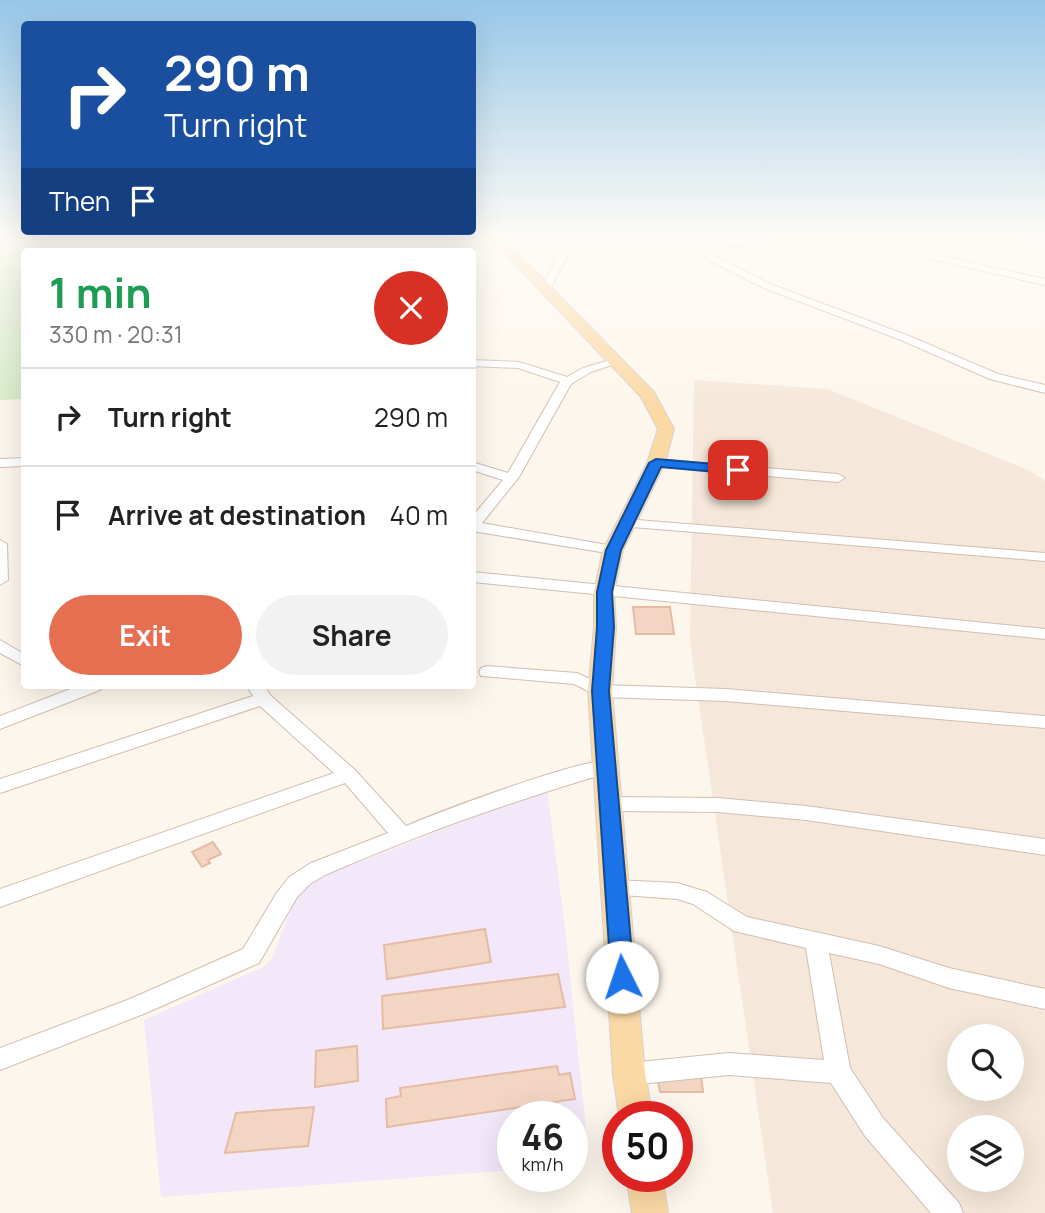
<!DOCTYPE html>
<html lang="en">
<head>
<meta charset="utf-8">
<style>
  :root { --surface:#fff; --page:#f2f2f2; --text:#222; --muted:#767676; --line:#e0e0e0; --accent:#e76f51 }
  body { margin:0; font-family:Manrope,sans-serif; background:var(--page); color:var(--text); height:100vh; display:flex; flex-direction:column; font-size:26px; white-space:nowrap }
  * { box-sizing:border-box; margin:0 }
  p { font-size:23px; color:var(--muted) }
  .icon { flex:none; width:38px; height:38px; fill:none; stroke:currentColor; stroke-width:2; stroke-linecap:round; stroke-linejoin:round }
  .map { position:relative; flex:1; overflow:hidden }
  .panel { position:absolute; left:21px; top:248px; width:455px; height:441px; display:flex; flex-direction:column; background:var(--surface); border-radius:7px; box-shadow:0 7px 28px #0002 }
  .panel>* { flex:none }
  .banner { position:absolute; left:21px; top:21px; width:455px; height:214px; border-radius:7px; box-shadow:0 7px 28px #0002; background:#1a4fa0; color:#fff; overflow:hidden }
  .fabs { position:absolute; left:947px; top:1024px; display:grid; gap:14px }
  .fabs a { display:grid; place-items:center; width:77px; height:77px; border-radius:50%; background:var(--surface); box-shadow:0 7px 28px #0002; font-size:35px }
  .speed { position:absolute; left:497px; top:1101px; display:flex; gap:14px; font-size:35px; font-weight:700; text-align:center }
  .speed>* { display:grid; place-content:center; width:91px; height:91px; border-radius:50%; background:var(--surface); box-shadow:0 7px 28px #0002; line-height:1 }
  .speed small { font-size:18px; font-weight:400 }
  .speed .limit { border:10px solid #d22; background:#fff; color:#111 }
  .pin { position:absolute; display:grid; place-items:center; width:60px; height:60px; color:#fff; margin:-30px; border-radius:14px; box-shadow:0 4px 10px #0006 }
  .me { position:absolute; width:77px; margin:-38px; rotate:356deg; stroke-linejoin:round; filter:drop-shadow(0 0 5px #0008) }
  .turn { display:flex; align-items:center; gap:24px; height:147px; padding:0 28px; font-size:32px }
  .turn .icon { width:91px; height:91px; stroke-width:2.5 }
  .turn b { display:block; font-size:49px; line-height:60px }
  .then { display:flex; align-items:center; height:66px; padding:0 28px; background:#0003; gap:14px; font-size:26px }
  .round { display:grid; place-items:center; flex:none; width:74px; height:74px; border-radius:37px; background:var(--page) }
  .head { display:flex; align-items:center; justify-content:space-between; height:119px; padding:0 28px }
  h1 { font-size:42px; font-weight:700; line-height:52px; color:#1e9e55 }
  .action { display:flex; gap:14px; margin-top:auto; padding:14px 28px }
  .action a { flex:1; height:80px; border-radius:42px; background:var(--accent); color:#fff; font-size:28px; font-weight:700; line-height:80px; text-align:center }
  .action a+a { background:var(--page); color:var(--text) }
  ul { padding:0; list-style:none }
  li { display:flex; align-items:center; gap:21px; height:98px; padding:0 28px; border-top:2px solid var(--line) }
  li div { flex:1 }
  li b { display:block; font-size:26px }
  li em { font-style:normal }
  .map>svg:first-child { display:block }
  .residential { fill:#f5e8da; fill-rule:evenodd }
  .education { fill:#f3e8fa }
  .green { fill:#d8ecc9 }
  .building { fill:#f3d5c3; stroke:#e6bba3; stroke-width:2 }
  .lines { fill:none; stroke-linecap:round; stroke-linejoin:round }
  .minor-casing { stroke:#d1beb0; stroke-width:2 }
  .major-casing { stroke:#dad1cd; stroke-width:2 }
  .path { stroke:#d9b8a5; stroke-width:2; stroke-dasharray:1 3.5; stroke-linecap:butt }
  .minor { fill:#fff; fill-rule:evenodd }
  .major { fill:#fbd9a5; fill-rule:evenodd }
  .route { fill:#1a73e8; stroke:#114b97; stroke-width:2 }
</style>
</head>
<body>
<div class="map">
<svg width="1045" height="1213" viewBox="0 0 1045 1213">
  <rect width="100%" height="100%" fill="#fdf6ec"/>
  <!-- residential -->
  <path class="residential" d="M694,380L828,389L1028,470L1045,481V1213H773L690,642ZM959,1036H1012V1088H959ZM959,1127H1012V1180H959Z"/>
  <!-- education -->
  <polygon class="education" points="547,789 566,936 586,1130 575,1166 572,1166 572,1116 513,1116 513,1170 161,1197 144,1020 263,967 272,959 297,892 329,874"/>
  <!-- green -->
  <polygon class="green" points="0,239 424,239 397,252 24,252 24,399 0,400"/>
  <!-- building -->
  <g class="building">
    <polygon points="716,239 771,239 774,243 742,242 746,247 735,247 721,246"/>
    <polygon points="633,607 670,607 674,634 636,634"/>
    <polygon points="213,842 221,854 208,860 210,863 202,867 192,852"/>
    <polygon points="485,929 491,962 387,979 384,945"/>
    <polygon points="558,974 565,1007 383,1029 382,996"/>
    <polygon points="357,1046 358,1081 315,1087 316,1051"/>
    <polygon points="557,1066 559,1075 570,1073 575,1099 387,1127 386,1099 401,1096 400,1088"/>
    <polygon points="657,1076 701,1076 703,1092 660,1092"/>
    <polygon points="314,1107 308,1146 225,1153 236,1113"/>
  </g>
  <g class="lines">
    <!-- minor casing -->
    <g class="minor-casing">
      <g id="minor">
        <polygon points="575,239 584,239 568,254 549,291 543,291 541,289 559,253"/>
        <polygon points="684,239 693,239 712,255 770,284 909,336 998,374 1045,385 1045,393 990,379 901,340 764,288 706,259"/>
        <polygon points="869,239 882,239 922,252 1045,279 1045,285 917,256"/>
        <polygon points="613,359 623,361 591,372 571,384 519,477 482,523 613,546 620,550 618,553 613,554 472,531 472,517 503,480 472,470 472,462 508,473 560,382 518,368 472,366 472,360 519,362 567,377 583,368"/>
        <polygon points="24,458 24,466 0,467 0,459"/>
        <polygon points="656,459 838,474 845,478 838,482 651,466 651,460"/>
        <polygon points="625,519 1045,553 1045,561 620,526 618,523 620,520"/>
        <polygon points="0,540 7,544 8,580 0,585"/>
        <polygon points="472,572 1045,629 1045,639 472,582"/>
        <polygon points="0,640 24,654 24,666 0,653"/>
        <polygon points="487,666 577,673 603,685 726,689 1045,716 1045,728 726,701 600,697 574,684 481,676 479,672 481,668"/>
        <polygon points="78,686 103,686 100,690 0,729 0,716"/>
        <path d="M247,686H265L270,695L355,770L406,826C436,813 591,754 614,761L616,766L614,771C515,800 419,834 325,875L310,884L297,897L259,963L146,1013L0,1070V1048L130,999L243,949L276,894L289,877L311,863L388,833L345,783L0,907V889L334,773L260,706L0,793V779L253,696Z"/>
        <polygon points="610,797 718,798 806,806 1045,839 1045,855 806,820 718,812 610,811 603,809 600,804 603,799"/>
        <polygon points="616,880 677,883 707,892 747,917 879,946 949,968 1045,989 1045,1009 949,988 879,964 829,953 850,1068 883,1118 959,1203 963,1213 931,1213 865,1136 831,1083 729,1075 629,1085 620,1082 617,1074 620,1066 629,1063 729,1053 824,1060 806,948 734,931 693,904 677,899 609,894 605,888 609,882"/>
      </g>
    </g>
    <!-- major casing -->
    <g class="major-casing">
      <g id="major">
        <polygon points="491,239 504,239 654,392 674,429 665,463 623,550 614,592 616,627 612,691 645,1074 653,1116 619,1116 613,1074 588,691 594,627 594,592 603,550 647,463 658,429 641,397"/>
        <polygon points="626,1176 662,1176 668,1213 632,1213"/>
      </g>
    </g>
    <!-- path -->
    <g class="path">
      <polyline points="0,241 24,252"/>
      <polyline points="386,252 411,239"/>
    </g>
    <!-- minor -->
    <use href="#minor" class="minor"/>
    <!-- major -->
    <use href="#major" class="major"/>
  </g>
  <!-- sky -->
  <linearGradient id="sky" x2="0" y2="1"><stop stop-color="#97c7e8"/><stop offset="0.58" stop-color="#fefbf6"/><stop offset="1" stop-color="#fefbf6" stop-opacity="0"/></linearGradient>
  <rect width="1045" height="409" fill="url(#sky)"/>
  <!-- route -->
  <polygon class="route" points="656,459 738,466 745,470 738,474 661,467 621,550 612,592 614,627 609,691 634,977 630,984 622,987 614,984 611,977 592,691 597,627 597,592 606,550 649,463"/>
</svg>
<div class="fabs">
<a><svg class="icon" aria-label="search" viewBox="0 0 24 24"><circle cx="10" cy="10" r="6"/><path d="M15 15l6 6"/></svg></a>
<a><svg class="icon" aria-label="layers" viewBox="0 0 24 24"><path d="M12 4l9 5-9 5-9-5zM3 14l9 5 9-5"/></svg></a>
</div>
<div class="speed"><div>46<small>km/h</small></div><div class="limit">50</div></div>
<div class="pin" style="left:738px;top:470px;background:#d93025"><svg class="icon" aria-label="arrive" viewBox="0 0 24 24"><path d="M6 21V4h12l-3 4 3 4H6"/></svg></div>
<svg class="me" style="left:622px;top:977px" viewBox="-20 -20 40 40"><circle r="19" fill="#fff"/><path d="M0-13L10 11 0 6-10 11z" fill="#1a73e8"/></svg>
<div class="banner">
<div class="turn"><svg class="icon" aria-label="right" viewBox="0 0 24 24"><path d="M7 20v-9h11M14 6l5 5-5 5"/></svg><div><b>290 m</b>Turn right</div></div>
<div class="then">Then<svg class="icon" aria-label="arrive" viewBox="0 0 24 24"><path d="M6 21V4h12l-3 4 3 4H6"/></svg></div>
</div>
<section class="panel">
<div class="head"><div><h1>1 min</h1><p>330 m · 20:31</p></div><a class="round" style="background:#d93025;color:#fff"><svg class="icon" aria-label="close" viewBox="0 0 24 24"><path d="M6 6l12 12M18 6L6 18"/></svg></a></div>
<ul>
<li><svg class="icon" aria-label="right" viewBox="0 0 24 24"><path d="M7 20v-9h11M14 6l5 5-5 5"/></svg><div><b>Turn right</b></div><em>290 m</em></li>
<li><svg class="icon" aria-label="arrive" viewBox="0 0 24 24"><path d="M6 21V4h12l-3 4 3 4H6"/></svg><div><b>Arrive at destination</b></div><em>40 m</em></li>
</ul>
<div class="action"><a>Exit</a><a>Share</a></div>
</section>
</div>
</body>
</html>
